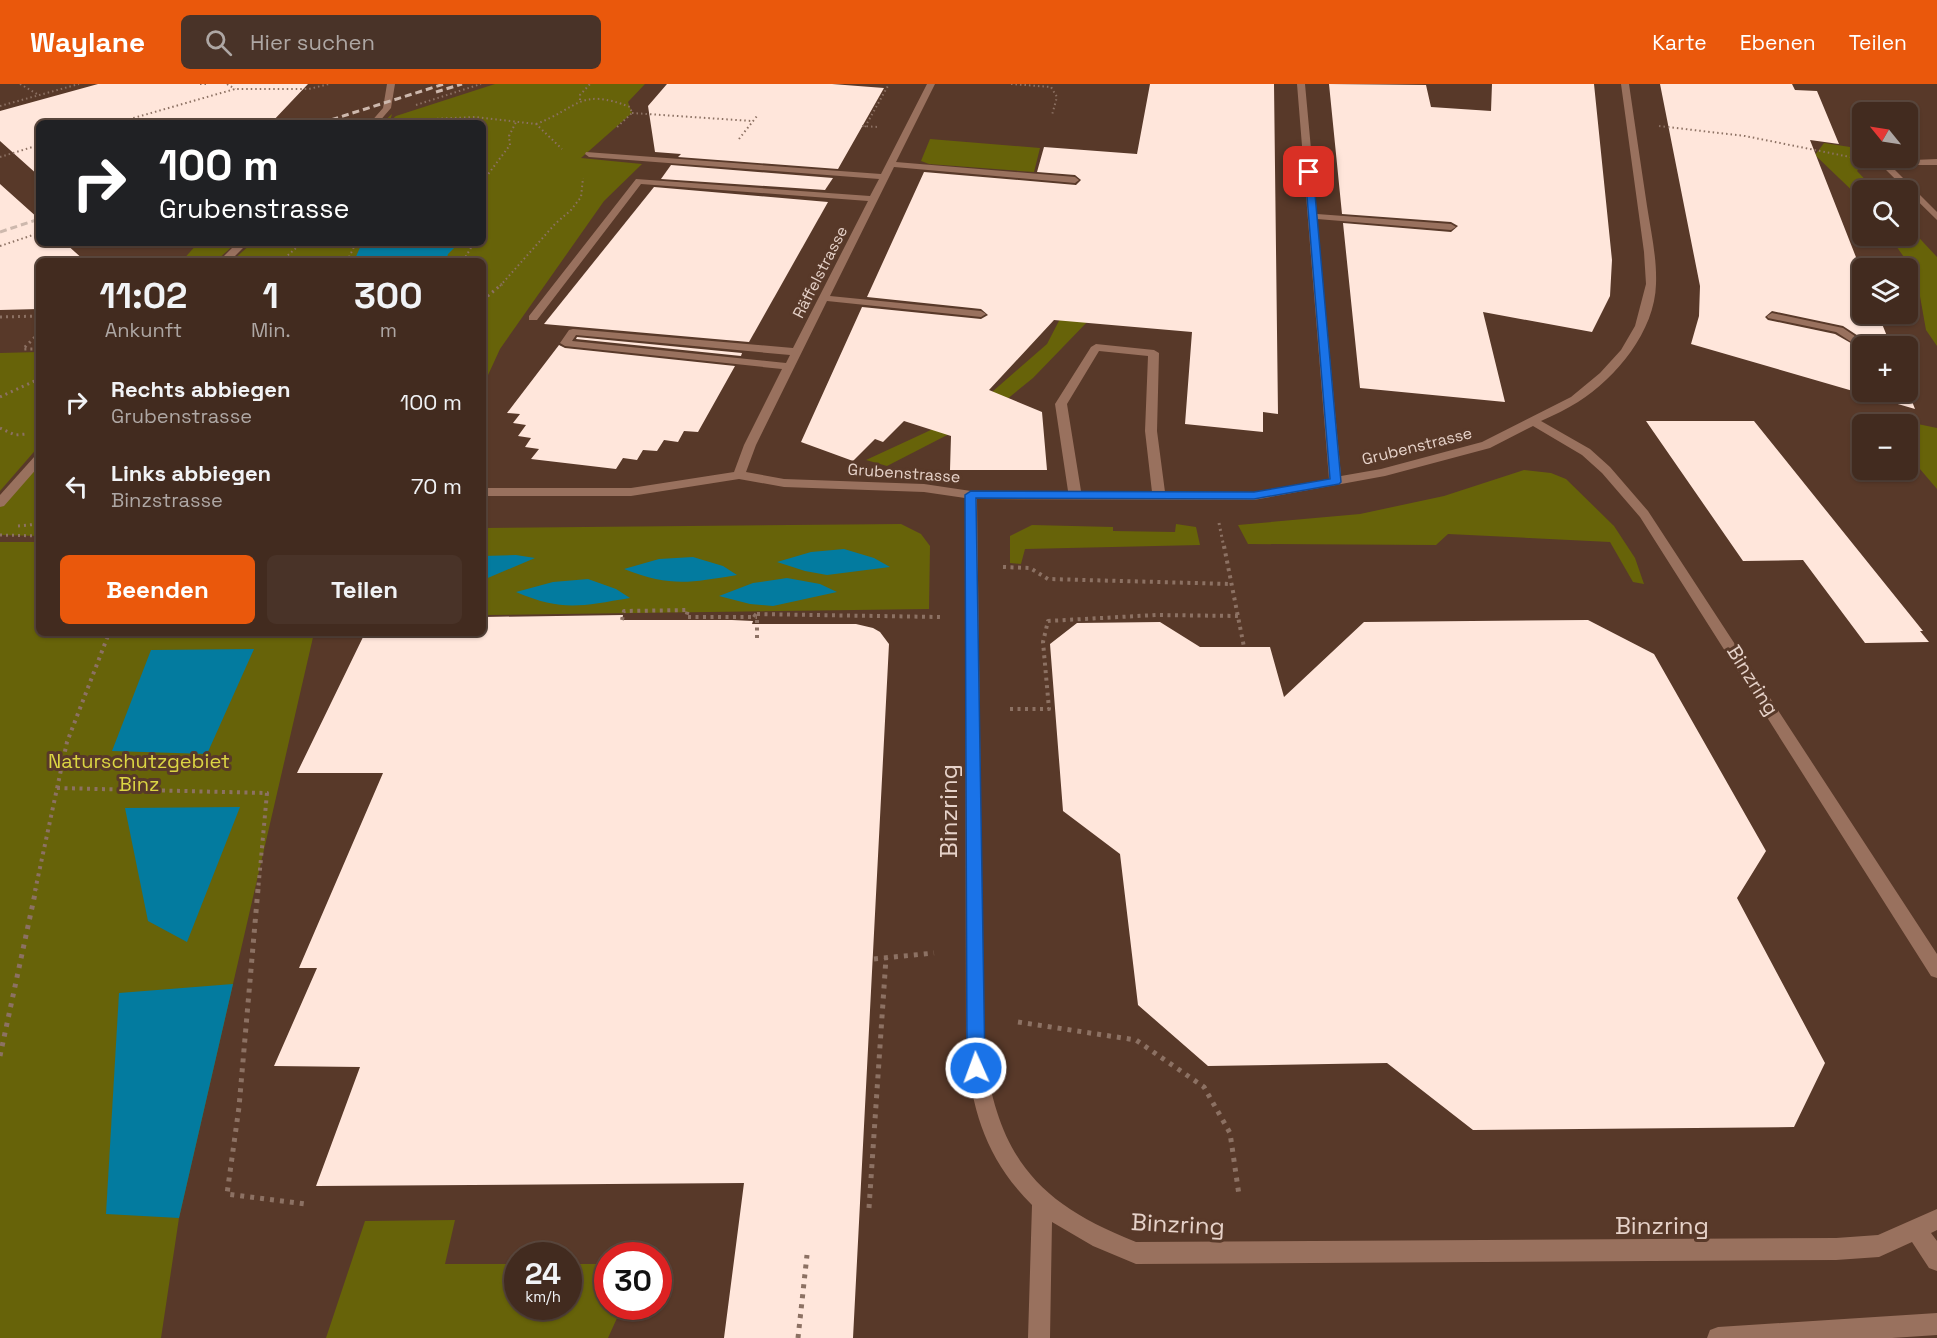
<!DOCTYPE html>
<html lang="de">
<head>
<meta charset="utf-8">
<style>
  :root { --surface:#422b1f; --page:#493328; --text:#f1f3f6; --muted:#aea7a4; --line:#5a473d; --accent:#ea580c }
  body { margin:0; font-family:"Space Grotesk",sans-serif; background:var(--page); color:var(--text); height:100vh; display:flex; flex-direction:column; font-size:22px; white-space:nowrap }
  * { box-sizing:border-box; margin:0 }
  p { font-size:20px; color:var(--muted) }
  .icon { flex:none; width:33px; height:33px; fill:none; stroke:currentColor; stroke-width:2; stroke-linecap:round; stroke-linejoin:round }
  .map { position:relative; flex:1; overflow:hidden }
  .drawer { position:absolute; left:36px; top:174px; width:450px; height:378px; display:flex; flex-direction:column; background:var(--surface); border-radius:9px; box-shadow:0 2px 4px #0004,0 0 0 2px var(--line) }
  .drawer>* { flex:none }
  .top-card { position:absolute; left:36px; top:36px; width:450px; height:126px; border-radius:9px; box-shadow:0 2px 4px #0004,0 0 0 2px var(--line); background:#202124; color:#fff; overflow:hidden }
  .needle { width:39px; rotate:300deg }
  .tools { position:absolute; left:1852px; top:18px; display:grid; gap:12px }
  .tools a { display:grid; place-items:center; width:66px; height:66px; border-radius:9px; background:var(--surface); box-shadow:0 2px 4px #0004,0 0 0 2px var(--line); font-size:30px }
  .speed { position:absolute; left:504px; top:1158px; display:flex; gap:12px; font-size:30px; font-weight:700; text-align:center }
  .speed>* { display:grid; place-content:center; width:78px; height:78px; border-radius:50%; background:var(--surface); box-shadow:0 2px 4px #0004,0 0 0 2px var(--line); line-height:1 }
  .speed small { font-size:15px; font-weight:400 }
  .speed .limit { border:9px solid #d22; background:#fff; color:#111 }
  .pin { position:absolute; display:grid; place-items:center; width:51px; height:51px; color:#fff; margin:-26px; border-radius:12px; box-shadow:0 3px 9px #0006 }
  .me { position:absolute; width:66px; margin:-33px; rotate:358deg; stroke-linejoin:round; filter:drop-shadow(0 0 4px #0008) }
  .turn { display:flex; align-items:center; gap:21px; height:126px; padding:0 24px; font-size:27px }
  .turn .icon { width:78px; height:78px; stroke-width:2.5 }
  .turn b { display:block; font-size:42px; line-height:51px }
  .eta { display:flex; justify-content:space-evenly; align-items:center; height:102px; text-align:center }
  .eta b { font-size:36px; font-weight:700; line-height:42px }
  .button { display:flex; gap:12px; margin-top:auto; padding:12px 24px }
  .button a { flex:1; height:69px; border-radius:9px; background:var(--accent); color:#fff; font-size:24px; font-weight:700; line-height:69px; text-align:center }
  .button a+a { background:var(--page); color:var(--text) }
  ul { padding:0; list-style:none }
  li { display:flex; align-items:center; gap:18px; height:84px; padding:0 24px }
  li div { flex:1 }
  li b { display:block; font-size:22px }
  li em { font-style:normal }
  header { display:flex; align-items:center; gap:36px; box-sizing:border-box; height:84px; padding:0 30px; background:var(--accent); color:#fff }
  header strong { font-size:28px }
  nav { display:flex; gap:33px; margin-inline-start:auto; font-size:21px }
  .search { width:420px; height:54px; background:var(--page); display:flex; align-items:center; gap:15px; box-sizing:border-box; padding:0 21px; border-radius:9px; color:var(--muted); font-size:22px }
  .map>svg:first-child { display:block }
  .green { fill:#676309 }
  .water { fill:#037b9f }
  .building { fill:#ffe6db }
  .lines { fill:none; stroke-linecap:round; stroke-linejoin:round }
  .path-far3 { stroke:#8c7163; stroke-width:2; stroke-dasharray:1.5 3; stroke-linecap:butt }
  .path-far2 { stroke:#8c7163; stroke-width:3; stroke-dasharray:2 4; stroke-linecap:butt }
  .path-far1 { stroke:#8c7163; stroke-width:4; stroke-dasharray:3 4.5; stroke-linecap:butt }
  .path { stroke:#8c7163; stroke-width:5; stroke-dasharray:4 6; stroke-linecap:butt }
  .minor { fill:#99715e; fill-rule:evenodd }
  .rail { stroke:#cdb8ad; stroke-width:3; stroke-dasharray:7 4; stroke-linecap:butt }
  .route { fill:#1a73e8; stroke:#114b97; stroke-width:1.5 }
  .labels { text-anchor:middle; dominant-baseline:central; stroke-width:6; stroke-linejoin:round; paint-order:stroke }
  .far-street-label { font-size:16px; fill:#e6d2c9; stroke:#583929 }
  .street-label { font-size:20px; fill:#e6d2c9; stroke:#583929 }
  .park-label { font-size:20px; fill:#dbd543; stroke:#583929 }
  .near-street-label { font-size:24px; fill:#e6d2c9; stroke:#583929 }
</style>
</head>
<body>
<header>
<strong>Waylane</strong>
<div class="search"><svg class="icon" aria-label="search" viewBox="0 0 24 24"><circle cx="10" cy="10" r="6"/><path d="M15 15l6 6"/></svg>Hier suchen</div>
<nav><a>Karte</a><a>Ebenen</a><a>Teilen</a></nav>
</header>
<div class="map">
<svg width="1937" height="1254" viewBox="0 0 1937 1254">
  <rect width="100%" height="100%" fill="#583929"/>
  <!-- green -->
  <g class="green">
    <polygon points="495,0 645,0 628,18 632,29 581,74 642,80 604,117 500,265 483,302 483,177 232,177 252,159 483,159 483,39 382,39 392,30 390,37 396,32"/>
    <polygon points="930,55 1040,64 1034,88 929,80 921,77"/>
    <polygon points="1824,59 1863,65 1863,74 1867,74 1857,87 1875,106 1863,106 1863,117 1815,71"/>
    <polygon points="1908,142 1937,173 1937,262 1926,246 1916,190 1889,152 1908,152"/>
    <polygon points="198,159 236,159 216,177 182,177"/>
    <polygon points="1062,231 1091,234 1033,294 990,329 887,382 866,376 933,345 984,315 1047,260"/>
    <polygon points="39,268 39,362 0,407 0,269"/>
    <polygon points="1875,331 1937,344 1937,405 1908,371 1908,340 1883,340"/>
    <polygon points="39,380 39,452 0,451 0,423"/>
    <polygon points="1524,386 1551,389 1566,395 1614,442 1635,474 1644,500 1633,498 1610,458 1448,450 1436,461 1248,460 1238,441 1360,430 1444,412"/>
    <polygon points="901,440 921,450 930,462 929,525 483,531 483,444"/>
    <polygon points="1176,440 1196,443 1200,461 1025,465 1021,480 1010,479 1010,452 1032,441 1113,443 1113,447 1175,448"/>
    <polygon points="0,458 39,458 39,549 314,549 179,1134 161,1254 0,1254"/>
    <polygon points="455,1136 445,1180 517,1180 518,1222 568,1222 569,1180 607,1180 608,1222 622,1223 608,1254 326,1254 365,1137"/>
  </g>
  <!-- water -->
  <g class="water">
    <polygon points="362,159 459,159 448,170 446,177 354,177"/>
    <polygon points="844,465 874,474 890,483 827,491 805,487 777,478 811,468"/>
    <polygon points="516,471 535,474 483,496 483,472"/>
    <path d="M693,473L723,482L737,491C688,499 671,503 624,485L659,475Z"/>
    <polygon points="787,494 820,500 837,508 773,522 750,520 719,512 753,499"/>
    <path d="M588,495L616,505L630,514C581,522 563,528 516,508L553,498Z"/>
    <polygon points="254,565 207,670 112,667 151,566"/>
    <polygon points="240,723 187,858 148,837 125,724"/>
    <polygon points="233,900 179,1134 106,1130 119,909"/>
  </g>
  <!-- building -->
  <g class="building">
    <polygon points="98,0 308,0 271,39 39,39 39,92 0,57 0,27"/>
    <polygon points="667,0 832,0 884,4 838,85 678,73 681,70 655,68 648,22"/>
    <polygon points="1150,0 1274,0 1278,330 1263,328 1263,348 1185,340 1192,248 1054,236 989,306 1042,328 1047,386 950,386 951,352 904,337 883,358 875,355 853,377 801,358 862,223 981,235 988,231 981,225 867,213 924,88 1076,101 1081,96 1075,91 1037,88 1044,63 1137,70"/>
    <polygon points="1329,0 1426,1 1431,23 1491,27 1492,0 1594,0 1612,176 1610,212 1592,248 1483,228 1505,318 1360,304 1343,139 1451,148 1458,142 1451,138 1342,130"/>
    <polygon points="1660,0 1792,0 1795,6 1817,7 1839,60 1810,56 1863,191 1863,230 1878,230 1891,262 1870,262 1869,259 1843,242 1772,227 1765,233 1768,236 1835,250 1863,266 1863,308 1908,307 1915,325 1691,260 1699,232 1700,202"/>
    <polygon points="671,81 833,94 825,106 661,95"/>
    <polygon points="0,100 39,135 39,159 65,159 85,177 39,177 39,225 0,226"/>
    <polygon points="654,103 828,118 749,258 544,240"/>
    <polygon points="577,253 742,269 741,272 576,255"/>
    <polygon points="559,261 565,264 735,282 698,348 684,347 678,358 664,356 657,367 643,366 637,376 623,374 616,385 531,375 539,365 525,363 531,354 518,352 526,341 513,339 520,330 507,329"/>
    <polygon points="1646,337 1754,337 1923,547 1920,547 1929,558 1865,559 1803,476 1743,477"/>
    <polygon points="623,531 622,536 732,536 753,537 752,540 856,540 873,544 880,548 889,560 853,1254 724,1254 744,1099 316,1102 360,983 274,982 317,884 299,884 383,689 297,689 365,549 483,549 483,533"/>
    <polygon points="1588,536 1654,570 1766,767 1737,814 1825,979 1794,1043 1473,1046 1387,979 1208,982 1138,921 1120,770 1063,727 1050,560 1077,539 1160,538 1200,563 1270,563 1284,613 1364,538"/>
  </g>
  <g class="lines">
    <!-- path-far3 -->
    <g class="path-far3">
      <polyline points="20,0 39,11"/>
      <polyline points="200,0 207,0"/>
      <polyline points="227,0 235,5"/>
      <polyline points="1011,0 1051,3 1057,13 1052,31"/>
      <polyline points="580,16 580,11 590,0"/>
      <polyline points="416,21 481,0"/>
      <polyline points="0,22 79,0"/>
      <polyline points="632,29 752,37"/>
      <polyline points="410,36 475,33 536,40 562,65"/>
      <polyline points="116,39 235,5 309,5 329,0"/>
      <path d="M536,40C579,24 579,3 630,23L632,29L615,45"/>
      <polyline points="862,42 878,43"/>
      <polyline points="1659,42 1745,52 1865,76"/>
      <polyline points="865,43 889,0"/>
      <polyline points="739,55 757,32"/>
      <polyline points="0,73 39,61"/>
      <polyline points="483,97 510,61 509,52 516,38"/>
      <polyline points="483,134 483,142"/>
      <polyline points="0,162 39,149"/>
      <polyline points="281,177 302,159"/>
      <polyline points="347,177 356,159"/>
      <polyline points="468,177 466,172 474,159"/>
      <polyline points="500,202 555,140 571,126 581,113 583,94"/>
    </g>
    <!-- path-far2 -->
    <g class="path-far2">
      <polyline points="483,216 502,200"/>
      <polyline points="0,233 39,232"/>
      <polyline points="39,249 23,265 39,265"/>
      <polyline points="0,313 39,295"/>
      <polyline points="0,344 15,351 26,350"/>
      <polyline points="1219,439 1224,464"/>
      <polyline points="18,442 39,440"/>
      <polyline points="0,451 39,452"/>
    </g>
    <!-- path-far1 -->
    <g class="path-far1">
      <polyline points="1224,462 1244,563"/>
      <polyline points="1003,483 1030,484 1048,495 1231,500"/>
      <polyline points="622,536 624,527 688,526 686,533 757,533"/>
      <polyline points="757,554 757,533 753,530 940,533"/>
      <polyline points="1010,625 1049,625 1043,558 1048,537 1156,531 1238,532"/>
      <polyline points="57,704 267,709 258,807"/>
      <polyline points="35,807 67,658 109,549"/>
    </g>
    <!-- path -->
    <g class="path">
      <polyline points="258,805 239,1023 227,1110 305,1120"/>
      <polyline points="874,875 934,869"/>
      <polyline points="1018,938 1136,956 1204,1003 1230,1049 1239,1111"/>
      <polyline points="0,972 36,805"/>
      <polyline points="869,1124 886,874"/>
      <polyline points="798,1254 807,1171"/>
    </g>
    <!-- minor -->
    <g class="minor">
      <polygon points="387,0 395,0 391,24 378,39 370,39 383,24"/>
      <path d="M927,0H935L896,78L1075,93L1079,96L1075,99L894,83L830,212L981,227L986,230L981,233L827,217L756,361L746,388L784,395L924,400L971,407H1068L1055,320L1091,263L1096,260L1154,266L1159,269L1157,347L1165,408H1254L1329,395L1297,0H1305L1317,130L1451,140L1456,143L1451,146L1317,135L1341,392L1381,385L1482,358L1571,313L1600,289L1621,266L1635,242L1646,200L1644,168L1621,0H1629C1635,41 1641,82 1647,122C1651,148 1657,174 1656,200C1655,247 1616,294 1578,318C1567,325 1554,331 1541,337L1590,365L1610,383L1648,427L1937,870V894L1931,892L1640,433L1602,389L1582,371L1533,342L1490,364L1385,392L1254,416L977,415L984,968C999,1074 1037,1119 1136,1158L1836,1154L1878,1151L1937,1125V1146L1931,1149L1937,1157V1187L1929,1184L1912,1158L1879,1173L1836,1176L1136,1180L1093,1162L1052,1138L1050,1254H1028L1032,1121C987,1076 973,1030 966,968L965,414L924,408L784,403L739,395L631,412H483V404H631L734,388L744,361L782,285L565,262L560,259L569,246L573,245L793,264L868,117L641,100L537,236H529V232L636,95L870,112L879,95L589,73L585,70L586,68L881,90ZM576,251L790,271L786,279L572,257ZM1099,267L1148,272L1145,347L1152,408L1081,407L1067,320Z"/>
      <polygon points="1937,75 1937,81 1898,81 1893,84 1937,128 1937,136 1884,84 1889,77"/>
      <polygon points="237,159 248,159 230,177 219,177"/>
      <polygon points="1772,229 1843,244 1868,261 1863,264 1859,263 1836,248 1768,234 1767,232"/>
      <polygon points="39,371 39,382 4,422 0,423 0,411 35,372"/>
      <polygon points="1937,1229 1937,1251 1892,1254 1707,1254 1710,1246 1718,1243"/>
    </g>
    <!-- rail -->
    <g class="rail">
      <polyline points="436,8 462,0"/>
      <polyline points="321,39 444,0"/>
      <polyline points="0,148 39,135"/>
    </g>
  </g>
  <!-- route -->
  <polygon class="route" points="1309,86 1313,88 1341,398 1339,400 1254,415 976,414 985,984 982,990 976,992 970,990 967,984 965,411 971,407 1254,408 1330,395 1305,88"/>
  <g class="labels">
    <!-- far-street labels -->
    <g class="far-street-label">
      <text transform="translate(820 188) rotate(-63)">Räffelstrasse</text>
      <text transform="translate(1417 362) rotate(-14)">Grubenstrasse</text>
      <text transform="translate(904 389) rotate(4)">Grubenstrasse</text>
    </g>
    <!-- street labels -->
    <g class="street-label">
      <text transform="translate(1753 596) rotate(58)">Binzring</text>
    </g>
    <!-- park labels -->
    <g class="park-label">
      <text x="139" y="677">Naturschutzgebiet<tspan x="139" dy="23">Binz</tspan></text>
    </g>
    <!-- near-street labels -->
    <g class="near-street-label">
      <text transform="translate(948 727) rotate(-90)">Binzring</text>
      <text transform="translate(1178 1140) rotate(3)">Binzring</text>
      <text x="1662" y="1141">Binzring</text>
    </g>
  </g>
</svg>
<div class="tools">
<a><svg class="needle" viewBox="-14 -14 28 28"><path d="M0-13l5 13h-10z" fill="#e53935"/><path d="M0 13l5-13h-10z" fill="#aea7a4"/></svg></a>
<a><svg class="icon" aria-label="search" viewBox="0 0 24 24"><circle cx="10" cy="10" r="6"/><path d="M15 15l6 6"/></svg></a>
<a><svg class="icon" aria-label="layers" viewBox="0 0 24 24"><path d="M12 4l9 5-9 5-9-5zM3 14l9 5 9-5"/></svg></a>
<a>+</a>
<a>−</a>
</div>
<div class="speed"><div>24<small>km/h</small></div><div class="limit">30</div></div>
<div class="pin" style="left:1309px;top:88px;background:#d93025"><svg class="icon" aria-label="arrive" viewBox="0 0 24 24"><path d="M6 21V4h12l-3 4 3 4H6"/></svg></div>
<svg class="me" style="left:976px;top:984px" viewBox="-20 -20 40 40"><circle r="17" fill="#1a73e8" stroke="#fff" stroke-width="3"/><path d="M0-11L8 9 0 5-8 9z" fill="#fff"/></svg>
<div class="top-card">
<div class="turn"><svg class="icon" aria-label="right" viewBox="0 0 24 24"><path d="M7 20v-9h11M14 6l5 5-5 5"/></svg><div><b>100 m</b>Grubenstrasse</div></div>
</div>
<section class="drawer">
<div class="eta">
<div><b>11:02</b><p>Ankunft</p></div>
<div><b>1</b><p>Min.</p></div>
<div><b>300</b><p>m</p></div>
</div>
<ul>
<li><svg class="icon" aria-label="right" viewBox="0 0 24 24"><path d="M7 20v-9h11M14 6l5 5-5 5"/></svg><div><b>Rechts abbiegen</b><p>Grubenstrasse</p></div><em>100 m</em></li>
<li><svg class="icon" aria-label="left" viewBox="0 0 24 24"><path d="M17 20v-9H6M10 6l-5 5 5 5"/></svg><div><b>Links abbiegen</b><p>Binzstrasse</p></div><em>70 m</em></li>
</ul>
<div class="button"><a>Beenden</a><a>Teilen</a></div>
</section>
</div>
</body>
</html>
